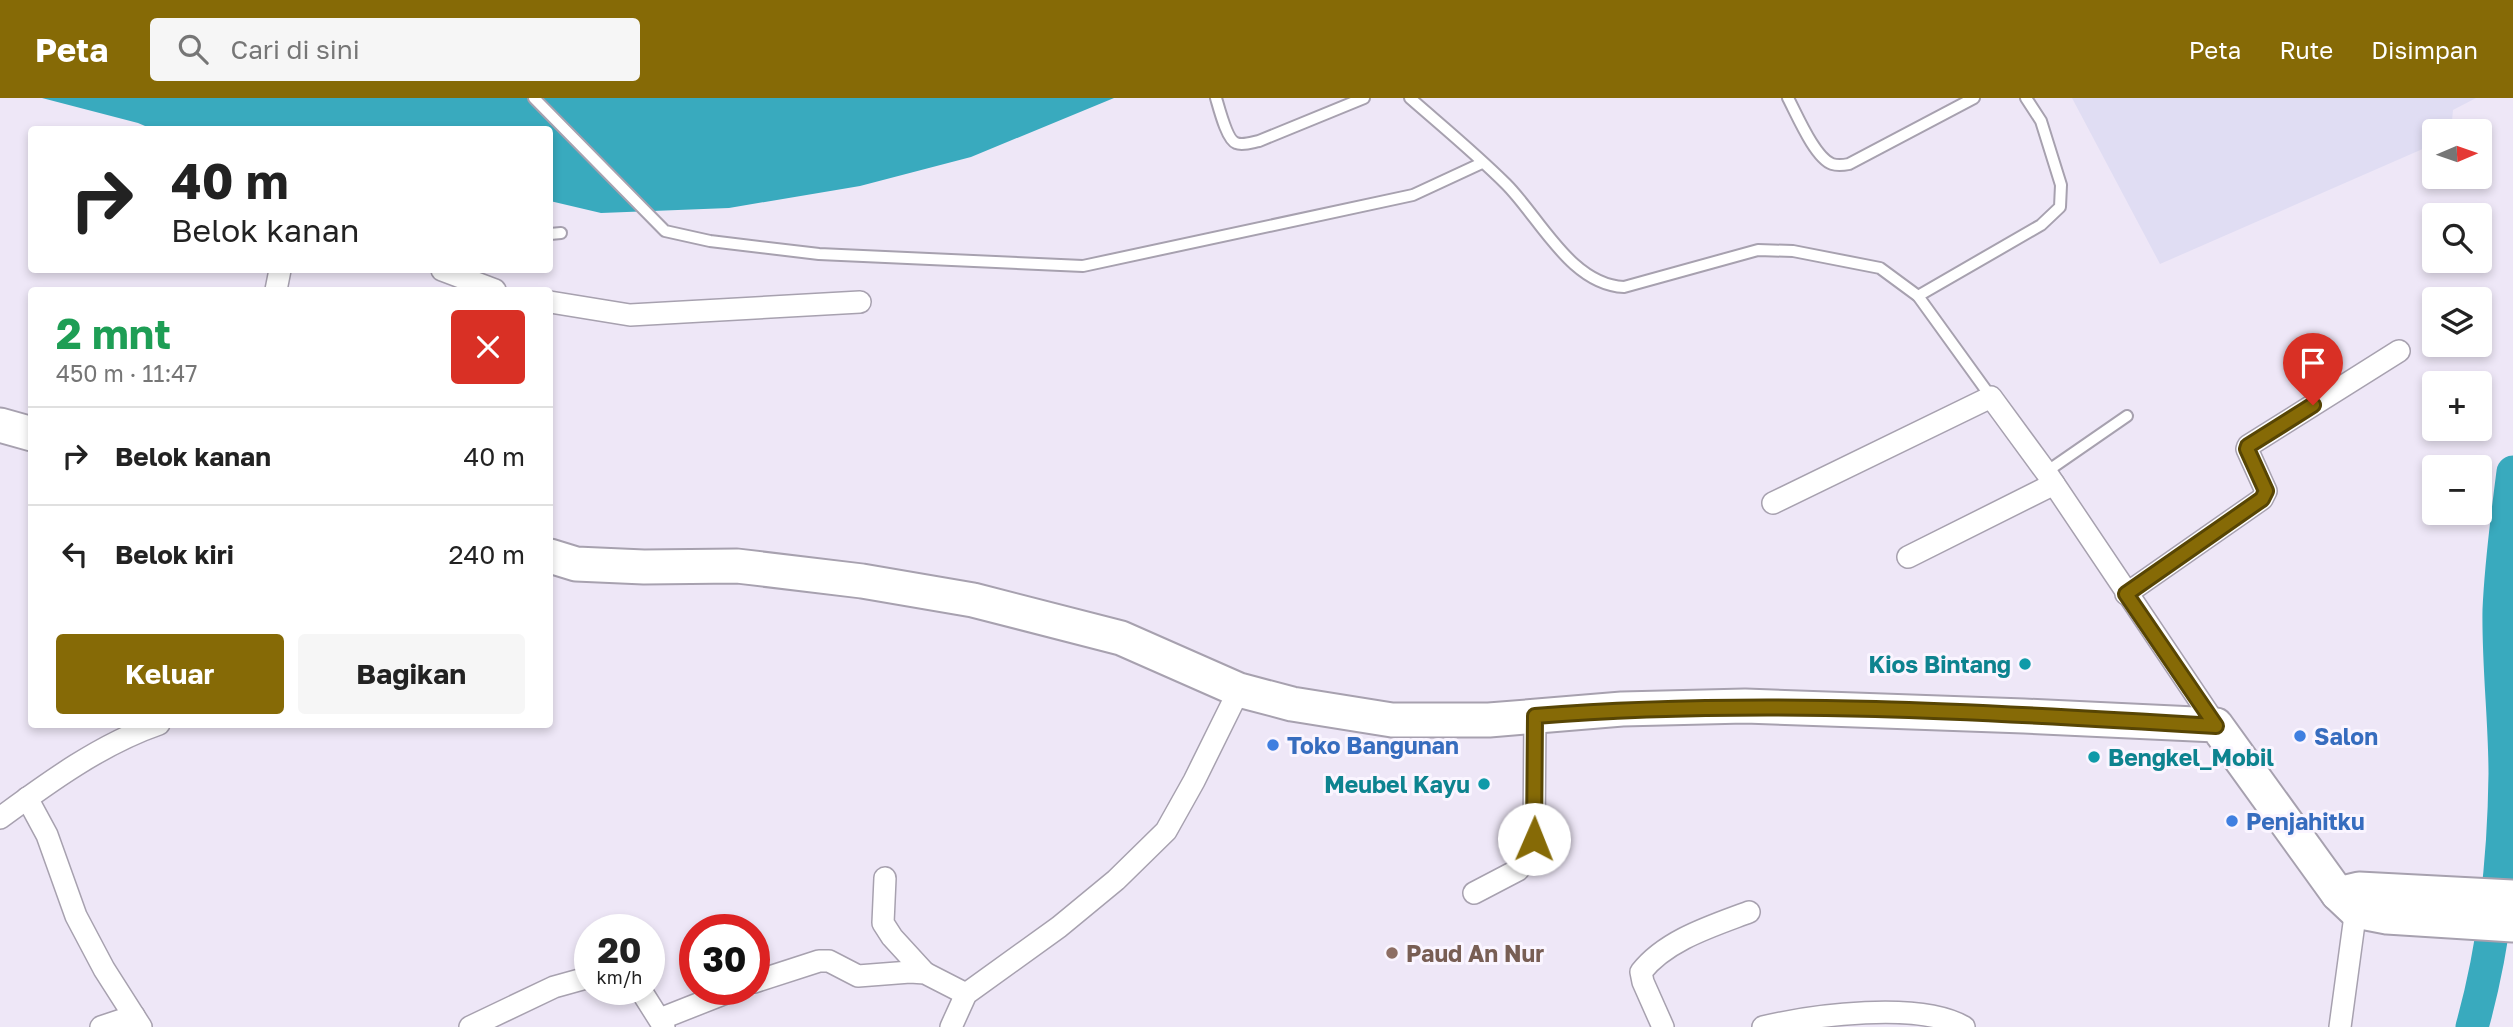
<!DOCTYPE html>
<html lang="id">
<head>
<meta charset="utf-8">
<style>
  :root { --surface:#fff; --page:#f6f6f6; --text:#222; --muted:#767676; --line:#e0e0e0; --accent:#866a06 }
  body { margin:0; font-family:"Golos Text",sans-serif; background:var(--page); color:var(--text); height:100vh; display:flex; flex-direction:column; font-size:26px; white-space:nowrap }
  * { box-sizing:border-box; margin:0 }
  p { font-size:23px; color:var(--muted) }
  .icon { flex:none; width:38px; height:38px; fill:none; stroke:currentColor; stroke-width:2; stroke-linecap:round; stroke-linejoin:round }
  .map { position:relative; flex:1; overflow:hidden }
  .details { position:absolute; left:28px; top:189px; width:525px; height:441px; display:flex; flex-direction:column; background:var(--surface); border-radius:7px; box-shadow:0 4px 10px #0003 }
  .details>* { flex:none }
  .guide { position:absolute; left:28px; top:28px; width:525px; height:147px; border-radius:7px; box-shadow:0 4px 10px #0003; background:#fff; color:var(--text); overflow:hidden }
  .needle { width:46px; rotate:88deg }
  .fabs { position:absolute; left:2422px; top:21px; display:grid; gap:14px }
  .fabs a { display:grid; place-items:center; width:70px; height:70px; border-radius:7px; background:var(--surface); box-shadow:0 4px 10px #0003; font-size:35px }
  .speed { position:absolute; left:574px; top:816px; display:flex; gap:14px; font-size:35px; font-weight:700; text-align:center }
  .speed>* { display:grid; place-content:center; width:91px; height:91px; border-radius:50%; background:var(--surface); box-shadow:0 4px 10px #0003; line-height:1 }
  .speed small { font-size:18px; font-weight:400 }
  .speed .limit { border:10px solid #d22; background:#fff; color:#111 }
  .pin { position:absolute; display:grid; place-items:center; width:60px; height:60px; color:#fff; margin:-72px -30px; border-radius:50% 50% 50% 0; rotate:-45deg; box-shadow:0 0 7px #0007 }
  .pin .icon { rotate:45deg }
  .me { position:absolute; width:77px; margin:-38px; rotate:1deg; stroke-linejoin:round; filter:drop-shadow(0 0 5px #0008) }
  .turn { display:flex; align-items:center; gap:24px; height:147px; padding:0 28px; font-size:32px }
  .turn .icon { width:91px; height:91px; stroke-width:2.5 }
  .turn b { display:block; font-size:49px; line-height:60px }
  .round { display:grid; place-items:center; flex:none; width:74px; height:74px; border-radius:7px; background:var(--page) }
  .headline { display:flex; align-items:center; justify-content:space-between; height:119px; padding:0 28px }
  h1 { font-size:42px; font-weight:700; line-height:52px; color:#1e9e55 }
  .primary-button { display:flex; gap:14px; margin-top:auto; padding:14px 28px }
  .primary-button a { flex:1; height:80px; border-radius:7px; background:var(--accent); color:#fff; font-size:28px; font-weight:700; line-height:80px; text-align:center }
  .primary-button a+a { background:var(--page); color:var(--text) }
  ul { padding:0; list-style:none }
  li { display:flex; align-items:center; gap:21px; height:98px; padding:0 28px; border-top:2px solid var(--line) }
  li div { flex:1 }
  li b { display:block; font-size:26px }
  li em { font-style:normal }
  header { display:flex; align-items:center; gap:42px; box-sizing:border-box; height:98px; padding:0 35px; background:var(--accent); color:#fff }
  header strong { font-size:33px }
  nav { display:flex; gap:38px; margin-inline-start:auto; font-size:24px }
  .search { width:490px; height:63px; background:var(--page); display:flex; align-items:center; gap:18px; box-sizing:border-box; padding:0 24px; border-radius:7px; color:var(--muted); font-size:26px }
  .map>svg:first-child { display:block }
  .industrial { fill:#e0ddf3 }
  .water { fill:#39aabe }
  .lines { fill:none; stroke-linecap:round; stroke-linejoin:round }
  .river { stroke:#39aabe; stroke-width:33 }
  .service-casing { stroke:#a7a1af; stroke-width:14 }
  .minor-casing { stroke:#a7a1af; stroke-width:24 }
  .trunk-casing { stroke:#a7a1af; stroke-width:37 }
  .service { stroke:#fff; stroke-width:10 }
  .minor { stroke:#fff; stroke-width:21 }
  .trunk { stroke:#fff; stroke-width:33 }
  .route-casing { stroke:#574504; stroke-width:18 }
  .route { stroke:#866a06; stroke-width:12 }
  .culture-dot { fill:#0f9aa8; stroke:#faf5ff; stroke-width:2.5 }
  .shop-dot { fill:#3f7fe0; stroke:#faf5ff; stroke-width:2.5 }
  .education-dot { fill:#8d6e63; stroke:#faf5ff; stroke-width:2.5 }
  .labels { text-anchor:middle; dominant-baseline:central; stroke-width:6; stroke-linejoin:round; paint-order:stroke }
  .culture-label { font-size:23px; font-weight:bold; fill:#0d838f; stroke:#faf5ff; text-anchor:end }
  .shop-label { font-size:23px; font-weight:bold; fill:#366cbe; stroke:#faf5ff; text-anchor:start }
  .education-label { font-size:23px; font-weight:bold; fill:#785e54; stroke:#faf5ff; text-anchor:start }
</style>
</head>
<body>
<header>
<strong>Peta</strong>
<div class="search"><svg class="icon" aria-label="search" viewBox="0 0 24 24"><circle cx="10" cy="10" r="6"/><path d="M15 15l6 6"/></svg>Cari di sini</div>
<nav><a>Peta</a><a>Rute</a><a>Disimpan</a></nav>
</header>
<div class="map">
<svg width="2513" height="929" viewBox="0 0 2513 929">
  <rect width="100%" height="100%" fill="#eee7f7"/>
  <!-- industrial -->
  <polygon class="industrial" points="2072,0 2476,0 2453,12 2451,33 2434,33 2434,46 2160,166"/>
  <!-- water -->
  <polygon class="water" points="42,0 1114,0 971,59 860,88 729,110 601,115 550,103 550,32 152,31 138,25"/>
  <g class="lines">
    <!-- river -->
    <path class="river" d="M2472,929C2495,847 2504,761 2505,676C2505,622 2498,566 2499,512C2501,465 2507,420 2513,374"/>
    <!-- service casing -->
    <g class="service-casing">
      <g id="service">
        <polyline points="534,0 665,133 710,143 819,156 1083,168 1413,97 1482,65"/>
        <path d="M1216,0C1219,10 1227,42 1236,45C1243,48 1253,44 1259,43L1364,0"/>
        <path d="M1410,0C1442,28 1476,56 1506,86C1540,120 1571,187 1624,189L1758,152L1793,153L1880,170L1918,198L1991,299"/>
        <path d="M1788,0C1797,17 1815,60 1832,66C1838,68 1844,67 1849,66L1974,0"/>
        <polyline points="550,136 561,135"/>
        <polyline points="1918,198 2041,127 2060,109 2061,87 2041,23 2026,0"/>
        <polyline points="2046,374 2127,318"/>
      </g>
    </g>
    <!-- minor casing -->
    <g class="minor-casing">
      <g id="minor">
        <polyline points="442,172 495,192"/>
        <polyline points="276,192 280,172"/>
        <polyline points="550,204 630,217 860,204"/>
        <polyline points="1773,405 1991,299 2046,374 2216,627"/>
        <polyline points="1908,459 2054,386"/>
        <polyline points="2126,496 2262,401 2266,393 2247,351 2248,348 2399,253"/>
        <polyline points="27,700 47,737 76,818 104,871 141,929"/>
        <path d="M0,720C49,684 101,646 159,626"/>
        <polyline points="885,780 883,825 892,839 925,875"/>
        <polyline points="1474,795 1518,772 1530,758 1534,741 1535,618"/>
        <polyline points="754,884 819,863 829,863 858,878 910,874 925,875 966,896"/>
        <polyline points="640,891 664,929"/>
        <polyline points="660,921 736,891"/>
        <polyline points="101,929 134,918"/>
        <polyline points="470,929 554,889 590,879"/>
        <polyline points="951,929 966,896 1059,829 1116,782 1166,733 1194,683 1239,592"/>
        <path d="M1663,929L1643,884L1641,874C1666,842 1712,828 1749,814"/>
        <path d="M1763,929C1813,917 1919,903 1964,929"/>
        <polyline points="2340,929 2357,803"/>
      </g>
    </g>
    <!-- trunk casing -->
    <g class="trunk-casing">
      <g id="trunk">
        <polyline points="0,327 32,336"/>
        <polyline points="550,458 576,466 644,469 737,468 862,483 973,502 1121,540 1239,592 1292,606 1392,622 1489,622 1622,611 1745,608 2024,618 2216,627 2338,796 2356,813 2387,819 2513,827"/>
        <polyline points="2338,796 2359,791 2513,799"/>
      </g>
    </g>
    <!-- service -->
    <use href="#service" class="service"/>
    <!-- minor -->
    <use href="#minor" class="minor"/>
    <!-- trunk -->
    <use href="#trunk" class="trunk"/>
  </g>
  <g class="lines">
    <!-- route casing -->
    <g class="route-casing">
      <path id="route" d="M1534,741L1535,618C1761,600 1990,614 2216,628L2126,496L2262,401L2266,393L2247,351L2248,348L2313,307"/>
    </g>
    <!-- route -->
    <use href="#route" class="route"/>
  </g>
  <!-- markers -->
  <g class="culture-dot">
    <circle cx="2025" cy="566" r="7"/>
    <circle cx="2094" cy="659" r="7"/>
    <circle cx="1484" cy="686" r="7"/>
  </g>
  <g class="shop-dot">
    <circle cx="2300" cy="638" r="7"/>
    <circle cx="1273" cy="647" r="7"/>
    <circle cx="2232" cy="723" r="7"/>
  </g>
  <circle class="education-dot" cx="1392" cy="855" r="7"/>
  <g class="labels">
    <!-- culture labels -->
    <g class="culture-label">
      <text x="2011" y="566">Kios Bintang</text>
      <text x="2108" y="659" text-anchor="start">Bengkel_Mobil</text>
      <text x="1470" y="686">Meubel Kayu</text>
    </g>
    <!-- shop labels -->
    <g class="shop-label">
      <text x="2314" y="638">Salon</text>
      <text x="1287" y="647">Toko Bangunan</text>
      <text x="2246" y="723">Penjahitku</text>
    </g>
    <!-- education labels -->
    <g class="education-label">
      <text x="1406" y="855">Paud An Nur</text>
    </g>
  </g>
</svg>
<div class="fabs">
<a><svg class="needle" viewBox="-14 -14 28 28"><path d="M0-13l5 13h-10z" fill="#e53935"/><path d="M0 13l5-13h-10z" fill="#767676"/></svg></a>
<a><svg class="icon" aria-label="search" viewBox="0 0 24 24"><circle cx="10" cy="10" r="6"/><path d="M15 15l6 6"/></svg></a>
<a><svg class="icon" aria-label="layers" viewBox="0 0 24 24"><path d="M12 4l9 5-9 5-9-5zM3 14l9 5 9-5"/></svg></a>
<a>+</a>
<a>−</a>
</div>
<div class="speed"><div>20<small>km/h</small></div><div class="limit">30</div></div>
<div class="pin" style="left:2313px;top:307px;background:#d93025"><svg class="icon" aria-label="arrive" viewBox="0 0 24 24"><path d="M6 21V4h12l-3 4 3 4H6"/></svg></div>
<svg class="me" style="left:1534px;top:741px" viewBox="-20 -20 40 40"><circle r="19" fill="#fff"/><path d="M0-13L10 11 0 6-10 11z" fill="#866a06"/></svg>
<div class="guide">
<div class="turn"><svg class="icon" aria-label="right" viewBox="0 0 24 24"><path d="M7 20v-9h11M14 6l5 5-5 5"/></svg><div><b>40 m</b>Belok kanan</div></div>
</div>
<section class="details">
<div class="headline"><div><h1>2 mnt</h1><p>450 m · 11:47</p></div><a class="round" style="background:#d93025;color:#fff"><svg class="icon" aria-label="close" viewBox="0 0 24 24"><path d="M6 6l12 12M18 6L6 18"/></svg></a></div>
<ul>
<li><svg class="icon" aria-label="right" viewBox="0 0 24 24"><path d="M7 20v-9h11M14 6l5 5-5 5"/></svg><div><b>Belok kanan</b></div><em>40 m</em></li>
<li><svg class="icon" aria-label="left" viewBox="0 0 24 24"><path d="M17 20v-9H6M10 6l-5 5 5 5"/></svg><div><b>Belok kiri</b></div><em>240 m</em></li>
</ul>
<div class="primary-button"><a>Keluar</a><a>Bagikan</a></div>
</section>
</div>
</body>
</html>
